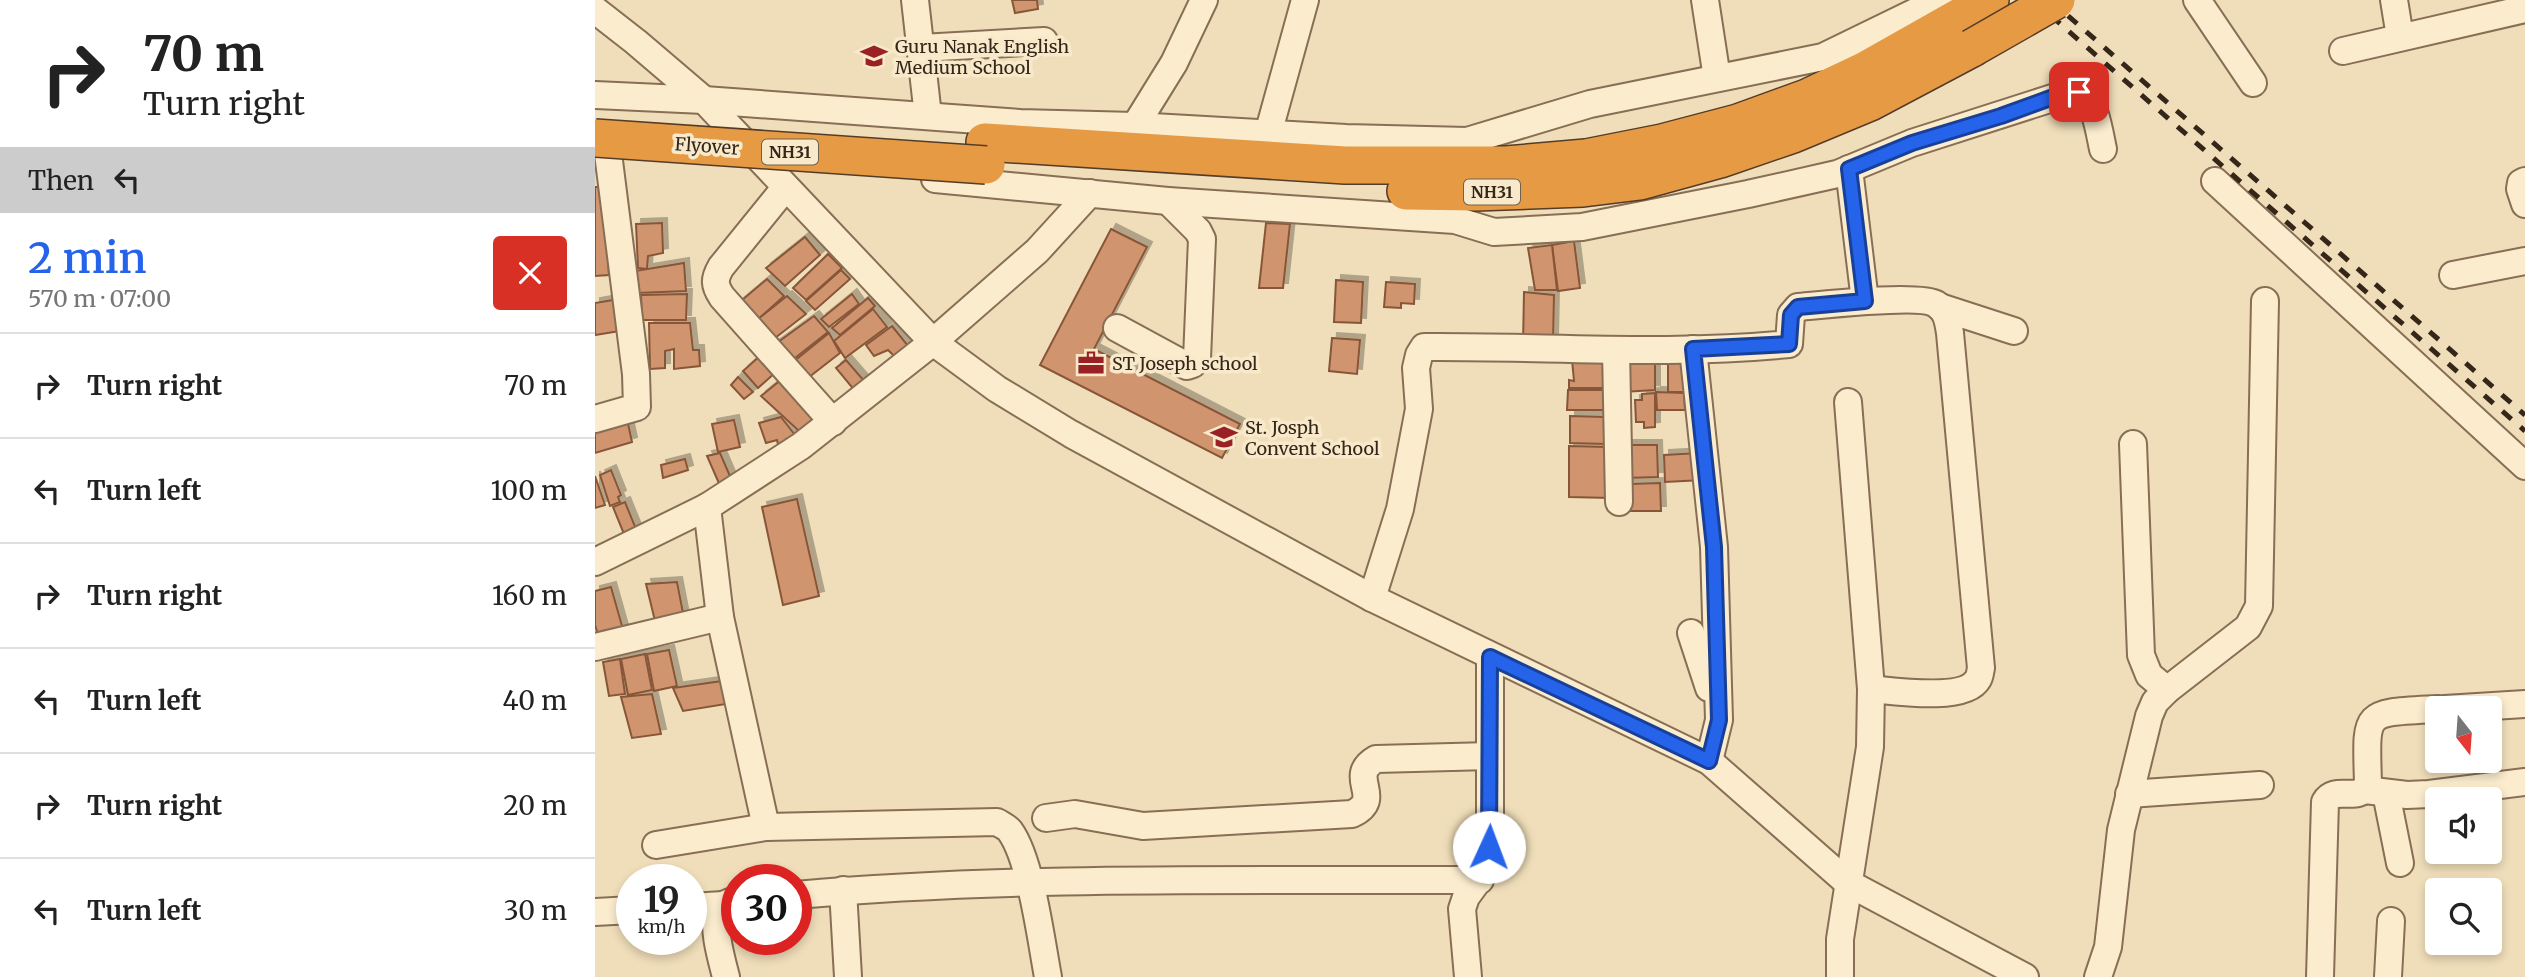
<!DOCTYPE html>
<html lang="en">
<head>
<meta charset="utf-8">
<style>
  :root { --surface:#fff; --page:#f2f2f2; --text:#222; --muted:#767676; --line:#e0e0e0; --accent:#2563eb }
  body { margin:0; font-family:Merriweather,serif; background:var(--page); color:var(--text); height:100vh; display:flex; flex-direction:column; font-size:26px; white-space:nowrap }
  * { box-sizing:border-box; margin:0 }
  p { font-size:23px; color:var(--muted) }
  .icon { flex:none; width:38px; height:38px; fill:none; stroke:currentColor; stroke-width:2; stroke-linecap:round; stroke-linejoin:round }
  .map { position:relative; flex:1; overflow:hidden }
  .drawer { display:flex; flex-direction:column; background:var(--surface); width:595px }
  .drawer>* { flex:none }
  .top-card { background:#fff; color:var(--text); overflow:hidden }
  .needle { width:46px; rotate:163deg }
  .tools { position:absolute; left:1830px; top:696px; display:grid; gap:14px }
  .tools a { display:grid; place-items:center; width:77px; height:77px; border-radius:7px; background:var(--surface); box-shadow:0 4px 10px #0003; font-size:35px }
  .speed { position:absolute; left:21px; top:864px; display:flex; gap:14px; font-size:35px; font-weight:700; text-align:center }
  .speed>* { display:grid; place-content:center; width:91px; height:91px; border-radius:50%; background:var(--surface); box-shadow:0 4px 10px #0003; line-height:1 }
  .speed small { font-size:18px; font-weight:400 }
  .speed .limit { border:10px solid #d22; background:#fff; color:#111 }
  .pin { position:absolute; display:grid; place-items:center; width:60px; height:60px; color:#fff; margin:-30px; border-radius:14px; box-shadow:0 4px 10px #0006 }
  .me { position:absolute; width:77px; margin:-38px; rotate:2deg; stroke-linejoin:round; filter:drop-shadow(0 0 5px #0008) }
  .turn { display:flex; align-items:center; gap:24px; height:147px; padding:0 28px; font-size:32px }
  .turn .icon { width:91px; height:91px; stroke-width:2.5 }
  .turn b { display:block; font-size:49px; line-height:60px }
  .then { display:flex; align-items:center; height:66px; padding:0 28px; background:#0003; gap:14px; font-size:26px }
  .round { display:grid; place-items:center; flex:none; width:74px; height:74px; border-radius:7px; background:var(--page) }
  .headline { display:flex; align-items:center; justify-content:space-between; height:119px; padding:0 28px }
  h1 { font-size:42px; font-weight:600; line-height:52px; color:var(--accent) }
  ul { padding:0; list-style:none }
  li { display:flex; align-items:center; gap:21px; height:105px; padding:0 28px; border-top:2px solid var(--line) }
  li div { flex:1 }
  li b { display:block; font-size:26px }
  li em { font-style:normal }
  main { display:flex; flex:1; min-height:0 }
  .map>svg:first-child { display:block }
  .building { fill:#d0946e; stroke:#875639; stroke-width:2; filter:url(#shadow) }
  .lines { fill:none; stroke-linecap:round; stroke-linejoin:round }
  .minor-casing { stroke:#876e54; stroke-width:30 }
  .highway-casing { stroke:#543c29; stroke-width:40 }
  .minor { stroke:#faeccd; stroke-width:26 }
  .highway { stroke:#e69a44; stroke-width:37 }
  .rail { stroke:#35261a; stroke-width:5; stroke-dasharray:12 12; stroke-linecap:butt }
  .highway-bridge-casing { stroke:#543c29; stroke-width:40; stroke-linecap:butt }
  .highway-bridge { stroke:#e69a44; stroke-width:37 }
  .route-casing { stroke:#184099; stroke-width:18 }
  .route { stroke:#2563eb; stroke-width:12 }
  .labels { text-anchor:middle; dominant-baseline:central; stroke-width:7; stroke-linejoin:round; paint-order:stroke }
  .shield { fill:#f7e9ca; stroke:#6f604f; stroke-width:2 }
  .shield-label { font-size:16px; font-weight:bold; fill:#35261a }
  .poi-label { font-size:18px; fill:#35261a; stroke:#f7e9ca; text-anchor:start }
  .street-label { font-size:18px; fill:#35261a; stroke:#f7e9ca }
</style>
</head>
<body>
<main>
<section class="drawer">
<div class="top-card">
<div class="turn"><svg class="icon" aria-label="right" viewBox="0 0 24 24"><path d="M7 20v-9h11M14 6l5 5-5 5"/></svg><div><b>70 m</b>Turn right</div></div>
<div class="then">Then<svg class="icon" aria-label="left" viewBox="0 0 24 24"><path d="M17 20v-9H6M10 6l-5 5 5 5"/></svg></div>
</div>
<div class="headline"><div><h1>2 min</h1><p>570 m · 07:00</p></div><a class="round" style="background:#d93025;color:#fff"><svg class="icon" aria-label="close" viewBox="0 0 24 24"><path d="M6 6l12 12M18 6L6 18"/></svg></a></div>
<ul>
<li><svg class="icon" aria-label="right" viewBox="0 0 24 24"><path d="M7 20v-9h11M14 6l5 5-5 5"/></svg><div><b>Turn right</b></div><em>70 m</em></li>
<li><svg class="icon" aria-label="left" viewBox="0 0 24 24"><path d="M17 20v-9H6M10 6l-5 5 5 5"/></svg><div><b>Turn left</b></div><em>100 m</em></li>
<li><svg class="icon" aria-label="right" viewBox="0 0 24 24"><path d="M7 20v-9h11M14 6l5 5-5 5"/></svg><div><b>Turn right</b></div><em>160 m</em></li>
<li><svg class="icon" aria-label="left" viewBox="0 0 24 24"><path d="M17 20v-9H6M10 6l-5 5 5 5"/></svg><div><b>Turn left</b></div><em>40 m</em></li>
<li><svg class="icon" aria-label="right" viewBox="0 0 24 24"><path d="M7 20v-9h11M14 6l5 5-5 5"/></svg><div><b>Turn right</b></div><em>20 m</em></li>
<li><svg class="icon" aria-label="left" viewBox="0 0 24 24"><path d="M17 20v-9H6M10 6l-5 5 5 5"/></svg><div><b>Turn left</b></div><em>30 m</em></li>
</ul>
</section>
<div class="map">
<svg width="1930" height="977" viewBox="0 0 1930 977">
  <defs>
    <filter id="shadow"><feDropShadow dx="5" dy="-5" stdDeviation="0" flood-color="#0004"/></filter>
  </defs>
  <rect width="100%" height="100%" fill="#f0deba"/>
  <!-- building -->
  <g class="building">
    <polygon points="417,0 442,0 443,9 420,13"/>
    <polygon points="0,187 8,187 14,275 0,276"/>
    <polygon points="67,223 68,253 53,256 52,269 43,268 41,224"/>
    <polygon points="671,223 695,224 688,288 664,288"/>
    <polygon points="516,229 552,247 499,349 645,424 627,458 445,365"/>
    <polygon points="210,237 225,255 190,286 171,268"/>
    <polygon points="979,241 985,288 963,291 957,245"/>
    <polygon points="957,245 962,290 940,290 933,248"/>
    <polygon points="233,254 247,268 211,300 198,288"/>
    <polygon points="89,263 91,291 42,293 40,271"/>
    <polygon points="246,270 255,279 220,310 211,301"/>
    <polygon points="172,279 189,296 158,324 140,306"/>
    <polygon points="741,280 768,282 766,323 739,322"/>
    <polygon points="791,282 820,284 819,304 806,303 806,308 789,307"/>
    <polygon points="929,292 959,295 958,342 928,345"/>
    <polygon points="92,294 91,320 47,320 46,295"/>
    <polygon points="257,294 264,304 234,327 226,319"/>
    <polygon points="192,296 211,314 175,342 158,323"/>
    <polygon points="273,298 280,306 245,335 237,328"/>
    <polygon points="18,300 25,331 0,335 0,303"/>
    <polygon points="278,309 292,327 250,358 239,341"/>
    <polygon points="219,316 233,332 195,362 179,345"/>
    <polygon points="54,323 95,323 98,350 104,350 105,366 79,369 79,349 70,351 70,368 55,369"/>
    <polygon points="297,326 314,347 301,358 293,350 279,356 271,345"/>
    <polygon points="234,333 245,353 213,378 198,362"/>
    <polygon points="737,338 765,340 762,374 734,371"/>
    <polygon points="166,355 181,372 163,388 148,371"/>
    <polygon points="1060,358 1060,390 1028,392 1028,360"/>
    <rect x="1073" y="359" width="22" height="33"/>
    <polygon points="251,360 271,383 260,391 241,368"/>
    <polygon points="977,360 1014,361 1013,388 974,388 974,380 979,381"/>
    <polygon points="143,377 158,392 149,399 136,385"/>
    <polygon points="187,379 220,418 204,431 166,396"/>
    <polygon points="973,390 1014,390 1014,410 972,410"/>
    <polygon points="1061,392 1089,393 1090,410 1062,410"/>
    <polygon points="1060,393 1060,427 1049,428 1049,422 1041,422 1040,400 1047,400 1047,394"/>
    <polygon points="975,416 1011,417 1011,444 975,443"/>
    <polygon points="186,417 200,435 191,439 194,450 185,453 182,440 171,443 164,423"/>
    <polygon points="32,419 37,442 0,453 0,427"/>
    <polygon points="139,420 145,447 123,452 117,424"/>
    <polygon points="1029,445 1062,445 1063,477 1030,478"/>
    <polygon points="974,446 1012,447 1016,498 974,497"/>
    <polygon points="125,453 138,483 126,488 112,456"/>
    <polygon points="1104,453 1108,480 1070,482 1069,455"/>
    <polygon points="90,459 93,470 68,478 66,465"/>
    <polygon points="16,470 26,495 23,497 25,502 15,506 5,475"/>
    <polygon points="0,476 10,505 0,508"/>
    <polygon points="1065,483 1066,511 1034,511 1034,484"/>
    <polygon points="202,499 224,596 188,605 167,507"/>
    <polygon points="30,502 43,534 31,539 18,507"/>
    <polygon points="82,582 89,618 60,621 51,584"/>
    <polygon points="16,587 29,633 5,641 0,625 0,591"/>
    <polygon points="74,650 82,686 59,691 52,654"/>
    <polygon points="50,654 57,690 33,695 26,659"/>
    <polygon points="25,659 30,694 14,696 8,662"/>
    <polygon points="127,681 131,704 88,711 78,688"/>
    <polygon points="57,694 66,734 37,738 26,697"/>
  </g>
  <g class="lines">
    <!-- minor casing -->
    <g class="minor-casing">
      <g id="minor">
        <polyline points="320,0 333,116"/>
        <polyline points="1110,0 1122,78"/>
        <polyline points="1602,0 1658,83"/>
        <polyline points="1799,0 1805,37"/>
        <polyline points="0,10 41,42 109,100 338,342 402,389 476,434 777,598 1114,761 1253,883 1430,977"/>
        <polyline points="326,48 449,41"/>
        <polyline points="1748,51 1930,9"/>
        <polyline points="0,95 109,100 425,123 540,126 751,138 872,141 995,104 1228,57 1345,0"/>
        <polyline points="540,126 579,63 609,0"/>
        <polyline points="673,134 710,0"/>
        <polyline points="1254,169 1270,301"/>
        <path d="M340,179L573,201L860,220L899,232L987,227L1153,194L1242,174L1317,143L1473,93C1474,93 1484,92 1485,93C1500,97 1505,136 1508,149"/>
        <polyline points="1620,181 1930,466"/>
        <polyline points="1930,181 1926,183 1925,189 1930,204"/>
        <path d="M190,188L126,267C119,279 119,285 127,297L238,422"/>
        <polyline points="1858,275 1930,261"/>
        <polyline points="1345,307 1419,331"/>
        <polyline points="522,328 592,366 598,364 602,359 607,239 603,231 573,201"/>
        <polyline points="1098,349 1119,547 1124,720 1114,761"/>
        <polyline points="1021,350 1024,502"/>
        <polyline points="0,419 42,407 41,374 13,153"/>
        <polyline points="1538,444 1546,655 1554,675 1572,690"/>
        <polyline points="112,507 125,617 171,827"/>
        <polyline points="0,562 112,507 206,446 338,342 442,251 495,193"/>
        <path d="M777,598L805,509L824,409L821,368L824,355L829,347C950,346 1073,356 1194,344L1196,315L1203,307C1226,305 1325,294 1341,304C1352,311 1353,321 1355,333L1386,668C1385,672 1385,676 1383,679C1370,702 1299,691 1276,689"/>
        <polyline points="1096,633 1114,688"/>
        <polyline points="0,647 125,617"/>
        <polyline points="1850,709 1930,704"/>
        <polyline points="1770,790 1812,795 1834,794 1930,782"/>
        <polyline points="1791,793 1805,863"/>
        <polyline points="1534,794 1665,785"/>
        <path d="M451,818L480,814L548,826L757,814C791,798 750,777 781,759L895,756"/>
        <path d="M61,845L171,827L402,822C407,825 412,827 415,831C436,860 446,940 453,977"/>
        <polyline points="248,890 253,977"/>
        <path d="M201,895C429,875 657,881 885,880"/>
        <polyline points="96,907 128,905"/>
        <polyline points="0,912 37,910"/>
        <path d="M131,977C127,961 117,928 123,913C126,904 134,902 142,900"/>
        <polyline points="873,977 867,909 871,897 893,867 895,826 895,657"/>
        <polyline points="1245,977 1245,939 1275,747 1276,689 1253,402"/>
        <polyline points="1503,977 1513,947 1526,830 1554,716 1560,702 1572,690 1653,627 1664,606 1670,301"/>
        <path d="M1725,977L1730,802C1740,784 1764,804 1773,784C1771,709 1767,713 1843,709"/>
        <polyline points="1793,977 1796,921"/>
      </g>
    </g>
    <!-- highway casing -->
    <g class="highway-casing">
      <g id="highway">
        <polyline points="390,142 750,165 911,165 991,158 1067,143 1143,123 1212,98 1269,71 1395,0"/>
        <polyline points="811,191 881,192 988,188 1045,181 1125,159 1198,134 1275,102 1377,48"/>
      </g>
    </g>
    <!-- minor -->
    <use href="#minor" class="minor"/>
    <!-- highway -->
    <use href="#highway" class="highway"/>
    <!-- rail -->
    <g class="rail">
      <polyline points="1438,0 1930,431"/>
      <polyline points="1455,0 1930,415"/>
    </g>
    <!-- highway-bridge casing -->
    <g class="highway-bridge-casing">
      <g id="highway-bridge">
        <polyline points="1377,48 1461,0"/>
        <polyline points="0,138 391,165"/>
      </g>
    </g>
    <!-- highway-bridge -->
    <use href="#highway-bridge" class="highway-bridge"/>
  </g>
  <g class="lines">
    <!-- route casing -->
    <g class="route-casing">
      <polyline id="route" points="894,847 895,657 1114,761 1124,720 1119,547 1098,349 1194,344 1196,315 1203,307 1270,301 1254,169 1317,143 1406,116 1461,96 1484,92"/>
    </g>
    <!-- route -->
    <use href="#route" class="route"/>
  </g>
  <!-- icons -->
  <defs>
    <g id="school-bare" transform="scale(2.1)"><path d="M0-5L7-2L0 1L-7-2ZM-4 1L0 2.5L4 1V4Q0 6-4 4Z" fill="#992125" stroke="#f7e9ca" stroke-width="2.5" paint-order="stroke"/></g>
    <g id="office-bare" transform="scale(2.1)"><path d="M-6-3h4V-5.5h4V-3h4V5H-6ZM-1-4.5V-3h2v-1.5ZM-6 0V1H6V0Z" fill="#992125" stroke="#f7e9ca" stroke-width="2.5" paint-order="stroke"/></g>
  </defs>
  <g fill-rule="evenodd">
    <use href="#school-bare" x="279" y="56"/>
    <use href="#office-bare" x="496" y="363"/>
    <use href="#school-bare" x="629" y="437"/>
  </g>
  <g class="labels">
    <!-- shield labels -->
    <g class="shield">
      <rect x="167" y="139.5" width="56" height="25" rx="5"/>
      <rect x="869" y="179.5" width="56" height="25" rx="5"/>
    </g>
    <g class="shield-label">
      <text x="195" y="152">NH31</text>
      <text x="897" y="192">NH31</text>
    </g>
    <!-- poi labels -->
    <g class="poi-label">
      <text x="300" y="46">Guru Nanak English<tspan x="300" dy="21">Medium School</tspan></text>
      <text x="517" y="363">ST Joseph school</text>
      <text x="650" y="427">St. Josph<tspan x="650" dy="21">Convent School</tspan></text>
    </g>
    <!-- street labels -->
    <g class="street-label">
      <text transform="translate(112 146) rotate(4)">Flyover</text>
    </g>
  </g>
</svg>
<div class="tools">
<a><svg class="needle" viewBox="-14 -14 28 28"><path d="M0-13l5 13h-10z" fill="#e53935"/><path d="M0 13l5-13h-10z" fill="#767676"/></svg></a>
<a><svg class="icon" aria-label="sound" viewBox="0 0 24 24"><path d="M4 9h4l5-4v14l-5-4H4zM17 9q2 3 0 6"/></svg></a>
<a><svg class="icon" aria-label="search" viewBox="0 0 24 24"><circle cx="10" cy="10" r="6"/><path d="M15 15l6 6"/></svg></a>
</div>
<div class="speed"><div>19<small>km/h</small></div><div class="limit">30</div></div>
<div class="pin" style="left:1484px;top:92px;background:#d93025"><svg class="icon" aria-label="arrive" viewBox="0 0 24 24"><path d="M6 21V4h12l-3 4 3 4H6"/></svg></div>
<svg class="me" style="left:894px;top:847px" viewBox="-20 -20 40 40"><circle r="19" fill="#fff"/><path d="M0-13L10 11 0 6-10 11z" fill="#2563eb"/></svg>
</div>
</main>
</body>
</html>
